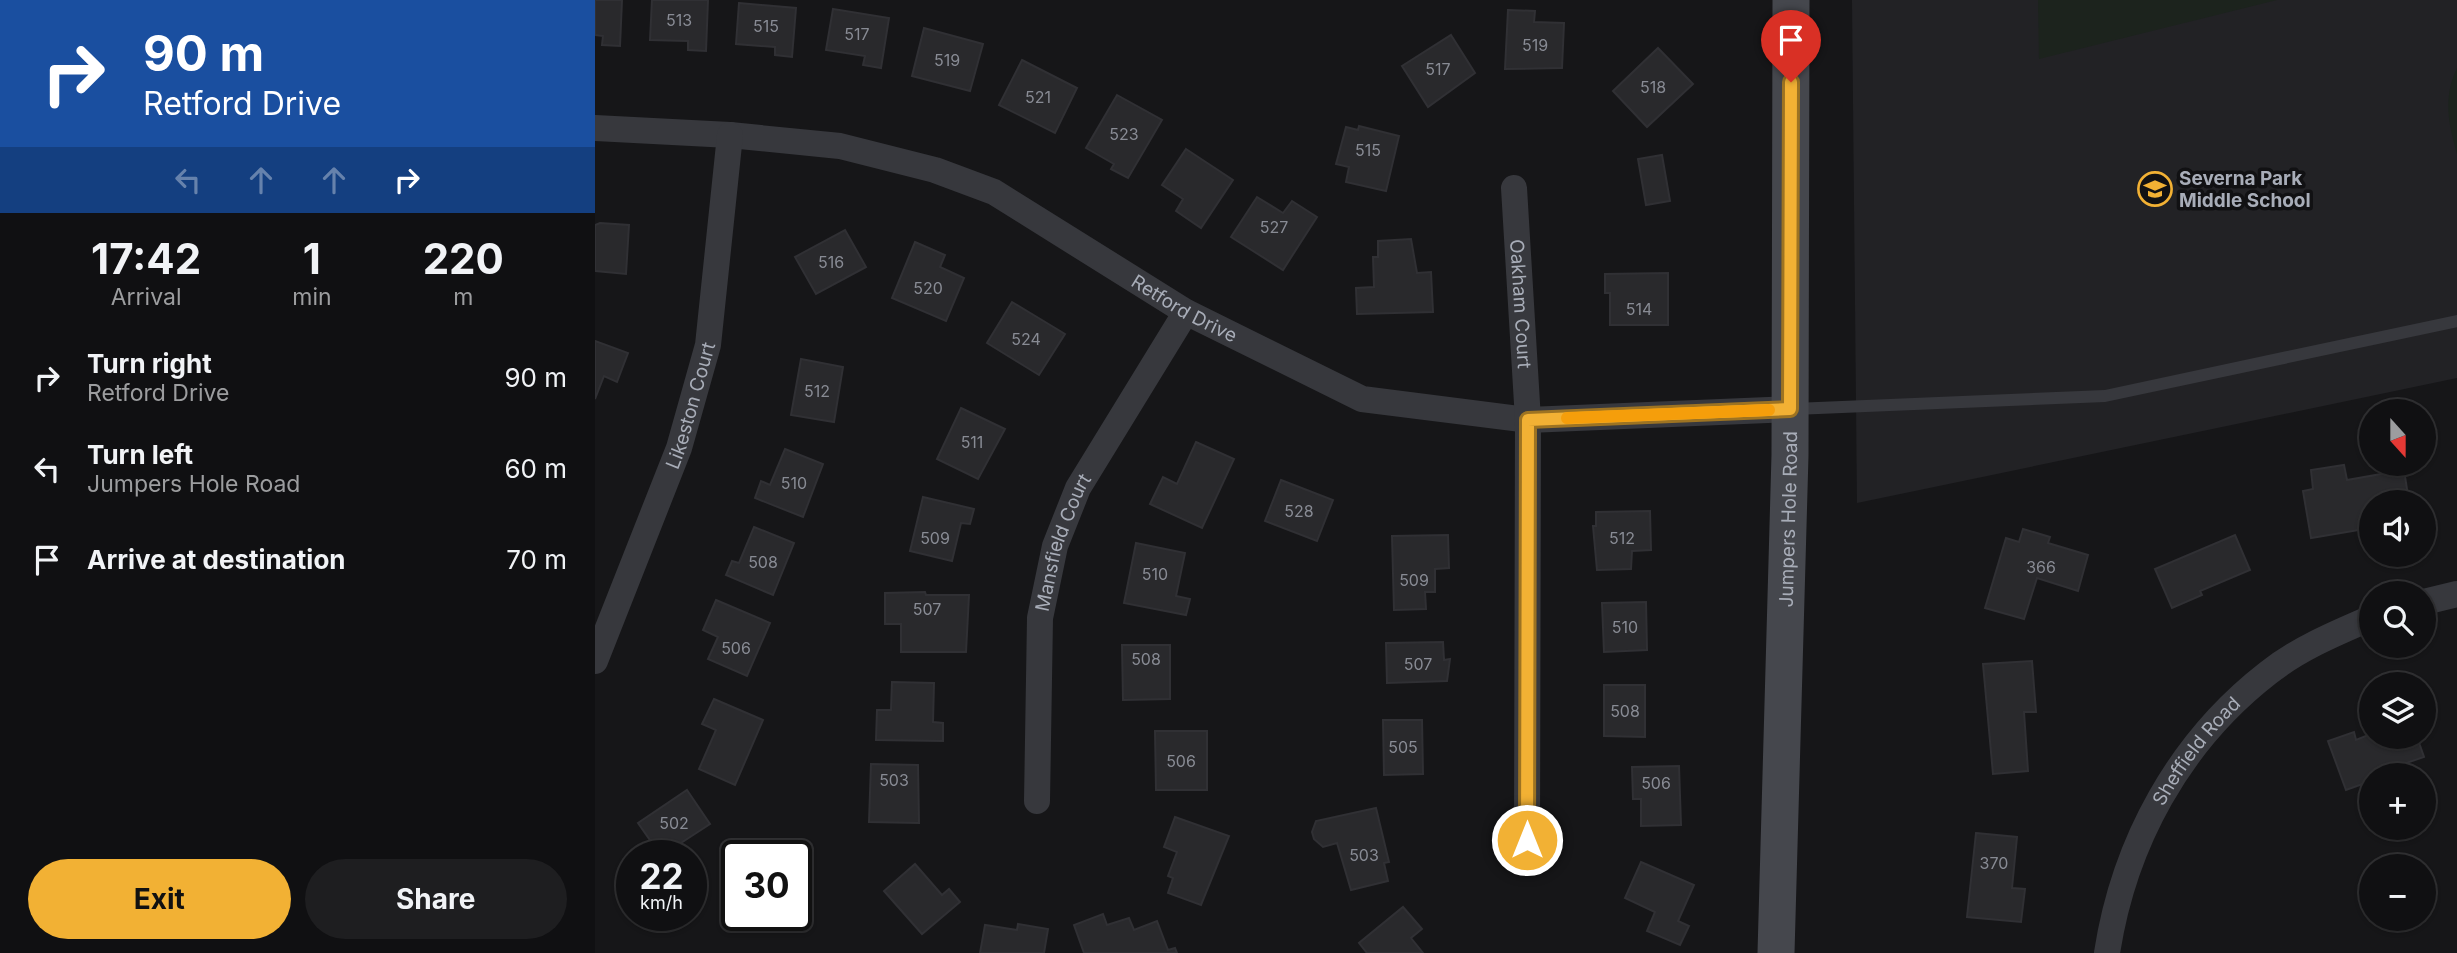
<!DOCTYPE html>
<html lang="en">
<head>
<meta charset="utf-8">
<style>
  :root { --surface:#101012; --page:#1e1e20; --text:#f1f3f6; --muted:#9c9d9f; --line:#303032; --accent:#f2b134 }
  body { margin:0; font-family:Inter,sans-serif; background:var(--page); color:var(--text); height:100vh; display:flex; flex-direction:column; font-size:26px; white-space:nowrap }
  * { box-sizing:border-box; margin:0 }
  p { font-size:23px; color:var(--muted) }
  .icon { flex:none; width:38px; height:38px; fill:none; stroke:currentColor; stroke-width:2; stroke-linecap:round; stroke-linejoin:round }
  .map { position:relative; flex:1; overflow:hidden }
  .details { display:flex; flex-direction:column; background:var(--surface); width:595px }
  .details>* { flex:none }
  .hud { background:#1a4fa0; color:#fff; overflow:hidden }
  .needle { width:46px; rotate:159deg }
  .buttons { position:absolute; left:1764px; top:399px; display:grid; gap:14px }
  .buttons a { display:grid; place-items:center; width:77px; height:77px; border-radius:50%; background:var(--surface); box-shadow:0 2px 5px #0004,0 0 0 2px var(--line); font-size:35px }
  .speed { position:absolute; left:21px; top:840px; display:flex; gap:14px; font-size:35px; font-weight:700; text-align:center }
  .speed>* { display:grid; place-content:center; width:91px; height:91px; border-radius:50%; background:var(--surface); box-shadow:0 2px 5px #0004,0 0 0 2px var(--line); line-height:1 }
  .speed small { font-size:18px; font-weight:400 }
  .speed .limit { border:4px solid #111; border-radius:10px; background:#fff; color:#111 }
  .pin { position:absolute; display:grid; place-items:center; width:60px; height:60px; color:#fff; margin:-72px -30px; border-radius:50% 50% 50% 0; rotate:-45deg; box-shadow:0 0 7px #0007 }
  .pin .icon { rotate:45deg }
  .me { position:absolute; width:77px; margin:-38px; rotate:0deg; stroke-linejoin:round; filter:drop-shadow(0 0 5px #0008) }
  .turn { display:flex; align-items:center; gap:24px; height:147px; padding:0 28px; font-size:32px }
  .turn .icon { width:91px; height:91px; stroke-width:2.5 }
  .turn b { display:block; font-size:49px; line-height:60px }
  .lanes { display:flex; align-items:center; height:66px; padding:0 28px; background:#0003; justify-content:center; gap:35px; direction:ltr }
  .lanes .off { opacity:.35 }
  .eta { display:flex; justify-content:space-evenly; align-items:center; height:119px; text-align:center }
  .eta b { font-size:42px; font-weight:700; line-height:49px }
  .primary-button { display:flex; gap:14px; margin-top:auto; padding:14px 28px }
  .primary-button a { flex:1; height:80px; border-radius:42px; background:var(--accent); color:#111; font-size:28px; font-weight:700; line-height:80px; text-align:center }
  .primary-button a+a { background:var(--page); color:var(--text) }
  ul { padding:0; list-style:none }
  li { display:flex; align-items:center; gap:21px; height:91px; padding:0 28px }
  li div { flex:1 }
  li b { display:block; font-size:26px }
  li em { font-style:normal }
  main { display:flex; flex:1; min-height:0 }
  .map>svg:first-child { display:block }
  .built { fill:#222225 }
  .green { fill:#1c231d }
  .building { fill:#29292c; stroke:#303034; stroke-width:2 }
  .lines { fill:none; stroke-linecap:round; stroke-linejoin:round }
  .lane { stroke:#37383d; stroke-width:12 }
  .street { stroke:#37383d; stroke-width:26 }
  .secondary { stroke:#45474d; stroke-width:37 }
  .route-casing { stroke:#9d7322; stroke-width:18 }
  .route { stroke:#f2b134; stroke-width:12 }
  .slow { stroke:#f59e0b; stroke-width:12 }
  .labels { text-anchor:middle; dominant-baseline:central; stroke-width:7; stroke-linejoin:round; paint-order:stroke }
  .number-label { font-size:16px; fill:#888b94 }
  .poi-label { font-size:19px; font-weight:bold; fill:#a8adb8; stroke:#111113; text-anchor:start }
  .street-label { font-size:19px; fill:#a8adb8; stroke:#111113 }
</style>
</head>
<body>
<main>
<section class="details">
<div class="hud">
<div class="turn"><svg class="icon" aria-label="right" viewBox="0 0 24 24"><path d="M7 20v-9h11M14 6l5 5-5 5"/></svg><div><b>90 m</b>Retford Drive</div></div>
<div class="lanes"><svg class="icon off" aria-label="left" viewBox="0 0 24 24"><path d="M17 20v-9H6M10 6l-5 5 5 5"/></svg><svg class="icon off" aria-label="ahead" viewBox="0 0 24 24"><path d="M12 20V5M6 11l6-6 6 6"/></svg><svg class="icon off" aria-label="ahead" viewBox="0 0 24 24"><path d="M12 20V5M6 11l6-6 6 6"/></svg><svg class="icon" aria-label="right" viewBox="0 0 24 24"><path d="M7 20v-9h11M14 6l5 5-5 5"/></svg></div>
</div>
<div class="eta">
<div><b>17:42</b><p>Arrival</p></div>
<div><b>1</b><p>min</p></div>
<div><b>220</b><p>m</p></div>
</div>
<ul>
<li><svg class="icon" aria-label="right" viewBox="0 0 24 24"><path d="M7 20v-9h11M14 6l5 5-5 5"/></svg><div><b>Turn right</b><p>Retford Drive</p></div><em>90 m</em></li>
<li><svg class="icon" aria-label="left" viewBox="0 0 24 24"><path d="M17 20v-9H6M10 6l-5 5 5 5"/></svg><div><b>Turn left</b><p>Jumpers Hole Road</p></div><em>60 m</em></li>
<li><svg class="icon" aria-label="arrive" viewBox="0 0 24 24"><path d="M6 21V4h12l-3 4 3 4H6"/></svg><div><b>Arrive at destination</b></div><em>70 m</em></li>
</ul>
<div class="primary-button"><a>Exit</a><a>Share</a></div>
</section>
<div class="map">
<svg width="1862" height="953" viewBox="0 0 1862 953">
  <rect width="100%" height="100%" fill="#161618"/>
  <!-- built -->
  <polygon class="built" points="1257,0 1862,0 1862,378 1262,503"/>
  <!-- green -->
  <g class="green">
    <polygon points="1443,0 1682,0 1444,59"/>
    <path d="M1862,68V154C1853,123 1848,97 1862,68Z"/>
  </g>
  <!-- building -->
  <g class="building">
    <polygon points="0,0 27,0 25,46 7,45 8,36 0,35"/>
    <polygon points="57,0 113,0 111,51 93,50 93,41 55,40"/>
    <polygon points="144,3 201,8 197,57 180,55 180,47 141,44"/>
    <polygon points="238,9 294,18 286,68 268,65 270,56 231,50"/>
    <polygon points="913,10 940,11 939,22 969,23 967,68 910,69"/>
    <polygon points="329,28 388,44 375,91 317,76"/>
    <polygon points="856,35 880,73 833,107 807,66"/>
    <polygon points="1063,48 1098,84 1052,127 1018,91"/>
    <polygon points="427,60 482,88 460,133 404,105"/>
    <polygon points="522,95 567,120 533,178 516,169 519,164 491,148"/>
    <polygon points="764,126 804,136 791,191 751,182 754,167 741,164 751,127 763,130"/>
    <polygon points="591,149 638,180 606,228 581,211 588,199 567,185"/>
    <polygon points="1067,155 1075,201 1051,205 1043,159"/>
    <polygon points="662,197 688,213 697,201 722,217 688,270 636,237"/>
    <polygon points="5,223 34,225 31,274 0,271 0,225"/>
    <polygon points="250,230 271,267 221,294 200,257"/>
    <polygon points="816,239 822,273 836,272 838,312 762,314 761,288 779,287 778,257 783,257 783,241"/>
    <polygon points="320,242 350,255 345,267 369,278 351,321 297,298"/>
    <polygon points="1073,273 1073,325 1015,325 1015,293 1010,293 1010,274"/>
    <polygon points="417,302 470,334 444,375 392,343"/>
    <polygon points="0,341 33,353 22,382 9,376 0,399"/>
    <polygon points="206,359 248,367 239,422 196,415"/>
    <polygon points="366,408 410,429 383,479 342,459"/>
    <polygon points="601,442 639,459 607,528 555,504 568,477 582,484"/>
    <polygon points="190,449 228,464 208,517 160,498 166,481 175,485"/>
    <polygon points="1749,465 1752,480 1809,470 1814,502 1776,502 1776,528 1716,538 1708,491 1718,489 1716,470"/>
    <polygon points="686,480 738,500 722,541 670,521"/>
    <polygon points="328,497 379,509 375,524 366,523 357,561 315,551"/>
    <polygon points="1055,511 1056,550 1037,551 1036,569 1002,570 998,526 1001,526 1001,512"/>
    <polygon points="159,527 199,543 178,595 131,575 137,561 144,563"/>
    <polygon points="1428,529 1455,537 1453,543 1493,555 1483,591 1442,578 1429,619 1390,608 1411,538 1424,542"/>
    <polygon points="853,535 854,568 840,569 840,592 830,592 831,609 799,610 797,536"/>
    <polygon points="1640,535 1655,570 1605,591 1607,595 1577,608 1560,569"/>
    <polygon points="541,543 590,553 581,596 595,599 591,615 529,603"/>
    <polygon points="330,592 331,595 374,595 371,652 306,652 306,624 290,624 290,593"/>
    <polygon points="121,600 175,623 152,676 113,659 123,637 108,630"/>
    <polygon points="1051,602 1052,650 1009,652 1007,603"/>
    <polygon points="848,642 849,660 855,659 852,681 792,683 791,643"/>
    <polygon points="527,645 575,645 575,699 528,700"/>
    <polygon points="1437,661 1441,712 1429,712 1433,771 1398,774 1388,664"/>
    <polygon points="297,682 339,683 338,722 348,723 348,741 281,740 282,710 296,710"/>
    <polygon points="1009,685 1050,685 1050,737 1009,736"/>
    <polygon points="119,699 168,720 140,785 104,769 121,730 107,724"/>
    <polygon points="788,720 827,720 828,774 789,775"/>
    <polygon points="560,731 612,731 612,790 561,790"/>
    <polygon points="1759,732 1761,740 1776,734 1776,737 1822,737 1829,757 1776,775 1776,781 1751,790 1733,741"/>
    <polygon points="276,764 323,765 324,823 274,822"/>
    <polygon points="1084,766 1086,825 1046,826 1046,799 1038,799 1037,767"/>
    <polygon points="92,790 115,824 66,856 43,823"/>
    <polygon points="781,808 794,862 789,863 793,881 756,890 742,843 728,847 719,839 717,832 721,821"/>
    <polygon points="580,817 634,836 606,905 573,893 578,878 573,876 582,852 569,847"/>
    <polygon points="1381,833 1422,837 1417,888 1430,889 1426,922 1372,917"/>
    <polygon points="1046,862 1099,885 1083,921 1094,926 1085,945 1052,931 1060,912 1030,898"/>
    <polygon points="320,864 347,895 354,889 365,902 327,934 289,891"/>
    <polygon points="808,907 827,929 816,938 828,953 772,953 764,943"/>
    <polygon points="508,914 512,925 534,918 539,930 562,921 573,950 580,948 582,953 489,953 479,925"/>
    <polygon points="423,924 453,929 449,953 385,953 390,925 422,930"/>
  </g>
  <g class="lines">
    <!-- lane -->
    <polyline class="lane" points="1199,409 1510,396 1862,321"/>
    <!-- street -->
    <g class="street">
      <path id="s1" d="M0,128L135,135L245,146L340,170L399,192L591,312L767,399L933,420L1195,409"/>
      <path id="s2" d="M919,188L933,420L932,840"/>
      <polyline points="1829,602 1862,594"/>
      <path id="s3" d="M0,661L84,448L113,345L135,135"/>
      <path id="s4" d="M442,801L445,618L460,546L483,488L591,312"/>
      <path id="s5" d="M1512,953C1529,843 1584,742 1673,673C1703,649 1741,633 1776,618"/>
    </g>
    <!-- secondary -->
    <path class="secondary" id="s6" d="M1181,953L1195,455L1196,0"/>
  </g>
  <g class="lines">
    <!-- route casing -->
    <g class="route-casing">
      <polyline id="route" points="932,840 933,420 1195,409 1196,82"/>
    </g>
    <!-- route -->
    <use href="#route" class="route"/>
    <!-- slow -->
    <polyline class="slow" points="972,418 1174,410"/>
  </g>
  <!-- icons -->
  <defs>
    <g id="school-ring" transform="scale(1.75)"><circle r="9.5" fill="#111113" stroke="#f2b134" stroke-width="1.5"/><path d="M0-5L7-2L0 1L-7-2ZM-4 1L0 2.5L4 1V4Q0 6-4 4Z" fill="#f2b134"/></g>
  </defs>
  <g fill-rule="evenodd">
    <use href="#school-ring" x="1560" y="189"/>
  </g>
  <g class="labels">
    <!-- number labels -->
    <g class="number-label">
      <text x="84" y="20">513</text>
      <text x="171" y="26">515</text>
      <text x="262" y="34">517</text>
      <text x="940" y="45">519</text>
      <text x="352" y="60">519</text>
      <text x="843" y="69">517</text>
      <text x="1058" y="87">518</text>
      <text x="443" y="97">521</text>
      <text x="529" y="134">523</text>
      <text x="773" y="150">515</text>
      <text x="679" y="227">527</text>
      <text x="236" y="262">516</text>
      <text x="333" y="288">520</text>
      <text x="1044" y="309">514</text>
      <text x="431" y="339">524</text>
      <text x="222" y="391">512</text>
      <text x="377" y="442">511</text>
      <text x="199" y="483">510</text>
      <text x="704" y="511">528</text>
      <text x="340" y="538">509</text>
      <text x="1027" y="538">512</text>
      <text x="168" y="562">508</text>
      <text x="1446" y="567">366</text>
      <text x="560" y="574">510</text>
      <text x="819" y="580">509</text>
      <text x="332" y="609">507</text>
      <text x="1030" y="627">510</text>
      <text x="141" y="648">506</text>
      <text x="551" y="659">508</text>
      <text x="823" y="664">507</text>
      <text x="1030" y="711">508</text>
      <text x="808" y="747">505</text>
      <text x="586" y="761">506</text>
      <text x="299" y="780">503</text>
      <text x="1061" y="783">506</text>
      <text x="79" y="823">502</text>
      <text x="769" y="855">503</text>
      <text x="1399" y="863">370</text>
    </g>
    <!-- poi labels -->
    <g class="poi-label">
      <text x="1584" y="178">Severna Park<tspan x="1584" dy="22">Middle School</tspan></text>
    </g>
    <!-- street labels -->
    <g class="street-label">
      <text stroke="none"><textPath href="#s2" startOffset="116">Oakham Court</textPath></text>
      <text stroke="none"><textPath href="#s1" startOffset="630">Retford Drive</textPath></text>
      <text stroke="none"><textPath href="#s3" startOffset="273">Likeston Court</textPath></text>
      <text stroke="none"><textPath href="#s6" startOffset="434">Jumpers Hole Road</textPath></text>
      <text stroke="none"><textPath href="#s4" startOffset="262">Mansfield Court</textPath></text>
      <text stroke="none"><textPath href="#s5" startOffset="224">Sheffield Road</textPath></text>
    </g>
  </g>
</svg>
<div class="buttons">
<a><svg class="needle" viewBox="-14 -14 28 28"><path d="M0-13l5 13h-10z" fill="#e53935"/><path d="M0 13l5-13h-10z" fill="#9c9d9f"/></svg></a>
<a><svg class="icon" aria-label="sound" viewBox="0 0 24 24"><path d="M4 9h4l5-4v14l-5-4H4zM17 9q2 3 0 6"/></svg></a>
<a><svg class="icon" aria-label="search" viewBox="0 0 24 24"><circle cx="10" cy="10" r="6"/><path d="M15 15l6 6"/></svg></a>
<a><svg class="icon" aria-label="layers" viewBox="0 0 24 24"><path d="M12 4l9 5-9 5-9-5zM3 14l9 5 9-5"/></svg></a>
<a>+</a>
<a>−</a>
</div>
<div class="speed"><div>22<small>km/h</small></div><div class="limit">30</div></div>
<div class="pin" style="left:1196px;top:82px;background:#d93025"><svg class="icon" aria-label="arrive" viewBox="0 0 24 24"><path d="M6 21V4h12l-3 4 3 4H6"/></svg></div>
<svg class="me" style="left:932px;top:840px" viewBox="-20 -20 40 40"><circle r="17" fill="#f2b134" stroke="#fff" stroke-width="3"/><path d="M0-11L8 9 0 5-8 9z" fill="#fff"/></svg>
</div>
</main>
</body>
</html>
